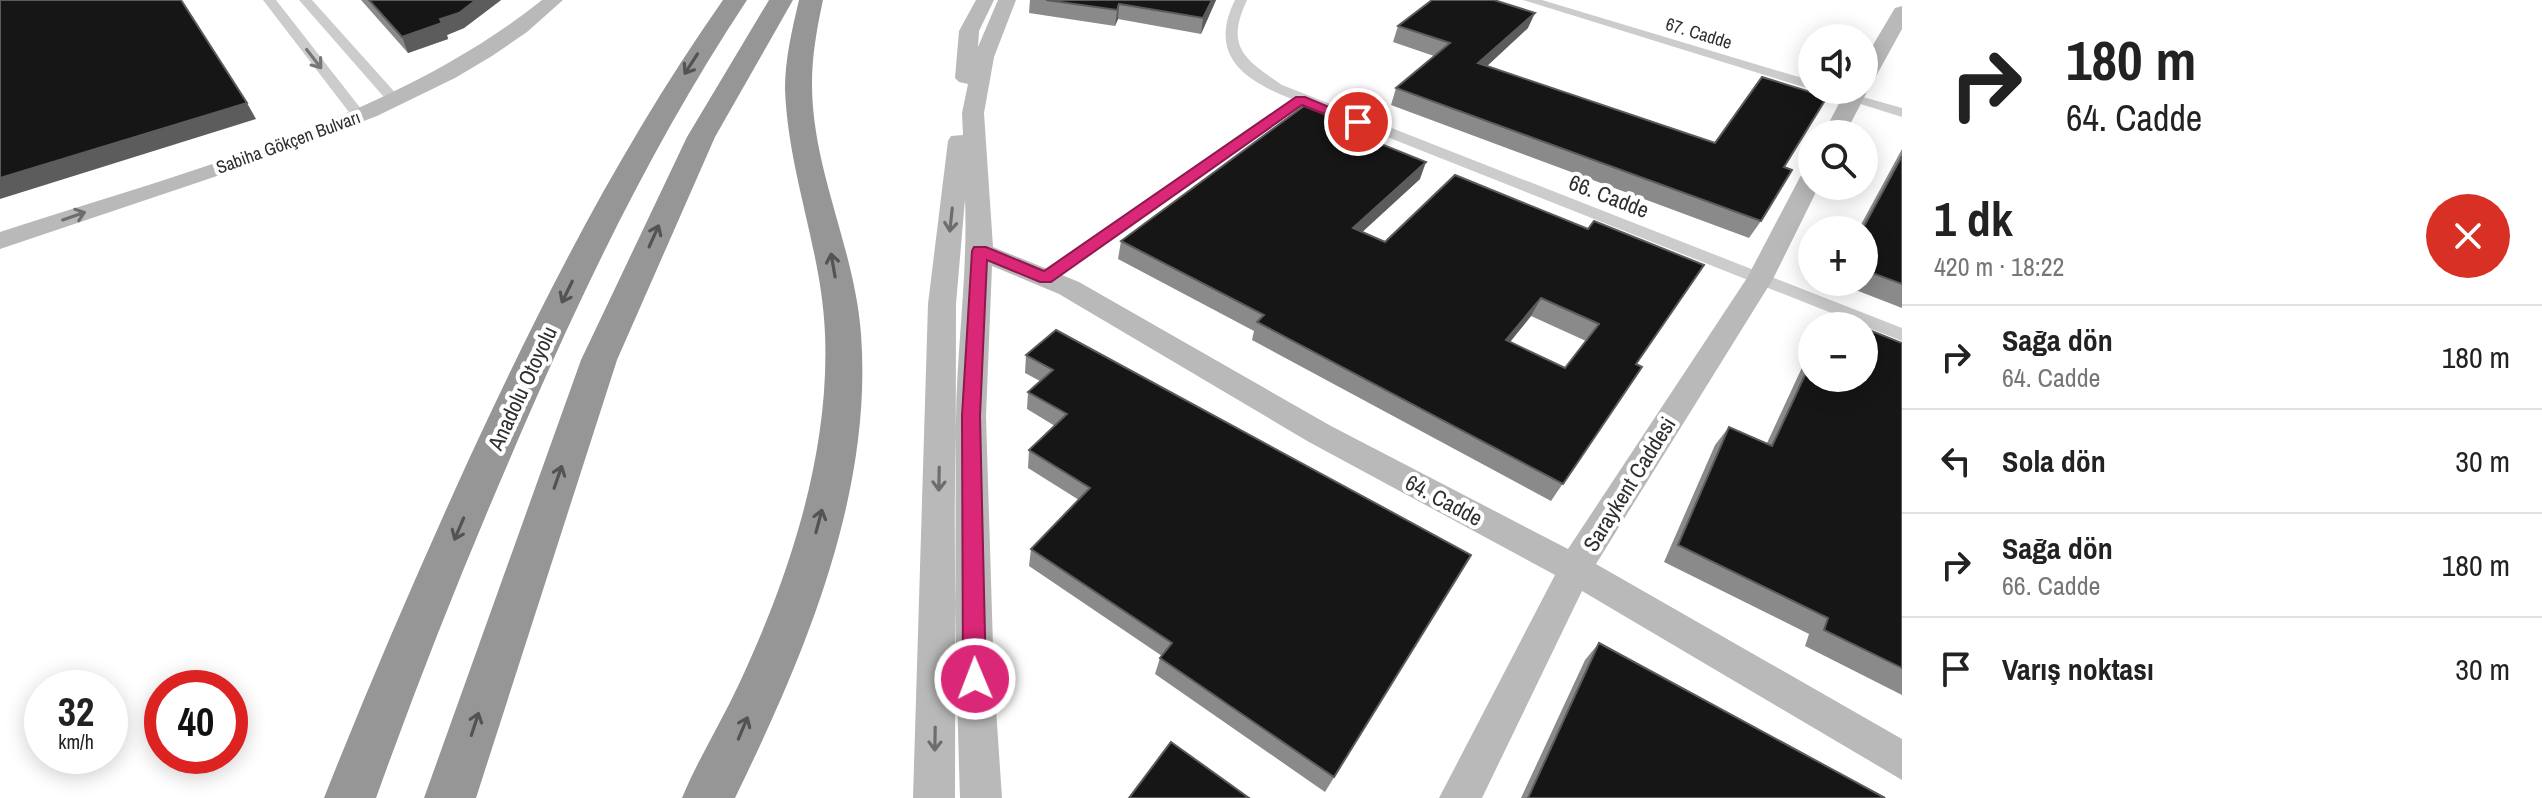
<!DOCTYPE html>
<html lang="tr">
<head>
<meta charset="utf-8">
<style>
  :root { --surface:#fff; --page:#f2f2f2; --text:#222; --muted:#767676; --line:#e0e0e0 }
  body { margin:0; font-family:"Archivo Narrow",sans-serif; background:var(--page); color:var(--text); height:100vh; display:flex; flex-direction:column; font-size:30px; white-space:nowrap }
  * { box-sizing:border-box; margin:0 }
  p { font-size:26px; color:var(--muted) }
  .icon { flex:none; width:44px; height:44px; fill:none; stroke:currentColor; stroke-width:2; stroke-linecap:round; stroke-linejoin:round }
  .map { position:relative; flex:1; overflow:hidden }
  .panel { display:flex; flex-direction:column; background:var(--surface); width:640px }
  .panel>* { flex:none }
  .banner { background:#fff; color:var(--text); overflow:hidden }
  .tools { position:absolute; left:1798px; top:24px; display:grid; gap:16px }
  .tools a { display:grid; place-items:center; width:80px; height:80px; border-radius:50%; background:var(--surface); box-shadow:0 4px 20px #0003; font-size:40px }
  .speed { position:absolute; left:24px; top:670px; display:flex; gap:16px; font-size:40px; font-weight:700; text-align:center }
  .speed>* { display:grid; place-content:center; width:104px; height:104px; border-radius:50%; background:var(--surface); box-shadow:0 4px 20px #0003; line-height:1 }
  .speed small { font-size:20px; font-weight:400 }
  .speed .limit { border:12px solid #d22; background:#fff; color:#111 }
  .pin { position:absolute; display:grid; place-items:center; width:68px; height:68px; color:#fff; margin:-34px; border:4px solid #fff; border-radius:50%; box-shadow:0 2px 8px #0007 }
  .me { position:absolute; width:88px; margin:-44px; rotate:359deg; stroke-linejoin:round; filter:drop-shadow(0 0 6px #0008) }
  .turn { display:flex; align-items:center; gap:28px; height:168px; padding:0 32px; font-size:36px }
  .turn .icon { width:104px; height:104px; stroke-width:2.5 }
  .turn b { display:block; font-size:56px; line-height:68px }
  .round { display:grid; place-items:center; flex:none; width:84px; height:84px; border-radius:42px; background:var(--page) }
  .summary { display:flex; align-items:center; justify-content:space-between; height:136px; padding:0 32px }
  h1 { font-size:48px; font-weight:700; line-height:60px }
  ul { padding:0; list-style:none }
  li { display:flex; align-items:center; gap:24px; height:104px; padding:0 32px; border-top:2px solid var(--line) }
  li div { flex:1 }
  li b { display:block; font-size:30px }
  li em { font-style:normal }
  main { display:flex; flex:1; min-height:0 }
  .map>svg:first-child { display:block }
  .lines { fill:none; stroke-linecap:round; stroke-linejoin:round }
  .street { fill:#ccc; fill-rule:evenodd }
  .secondary { fill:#b9b9b9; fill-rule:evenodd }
  .highway { fill:#969696; fill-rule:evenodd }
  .wall { fill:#8a8a8a; fill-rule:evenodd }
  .shaded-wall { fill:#5c5c5c }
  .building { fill:#161616; stroke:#5c5c5c; stroke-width:2; fill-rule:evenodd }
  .oneway { stroke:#767676 }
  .oneway2 { stroke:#535353 }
  .oneway3 { stroke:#6d6d6d }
  .route { fill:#db2777; stroke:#8e194d; stroke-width:2 }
  .labels { text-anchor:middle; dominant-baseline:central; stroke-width:8; stroke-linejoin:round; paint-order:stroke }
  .far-street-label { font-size:18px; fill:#2f2f2f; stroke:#fff }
  .street-label { font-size:22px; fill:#2f2f2f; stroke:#fff }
</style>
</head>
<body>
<main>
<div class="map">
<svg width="1902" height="798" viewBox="0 0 1902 798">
  <rect width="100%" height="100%" fill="#fff"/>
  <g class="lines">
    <!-- street -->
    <g class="street">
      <polygon points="263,0 276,0 365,114 365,120 355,120"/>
      <polygon points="299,0 312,0 400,98 400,104 390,104"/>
      <path d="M1235,0H1247C1225,47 1244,59 1282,85L1902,328V341L1304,104L1051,282H1039L1036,278L1039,274L1292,99C1243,80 1208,55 1235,0Z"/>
      <polygon points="1523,0 1542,0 1812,81 1813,90"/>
      <polygon points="1816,90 1838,90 1902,108 1902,117"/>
    </g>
    <!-- secondary -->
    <g class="secondary">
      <path d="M542,0H563L527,32L492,56L455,78L377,116L226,173L0,249V232C181,173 392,120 542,0Z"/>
      <path d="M976,0H994L979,31L978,47L998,0H1016L994,57L984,113L993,247L1079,282L1331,426L1568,549L1747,278L1800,177L1804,172L1812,170V186H1819L1773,279L1596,564L1902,739V780L1582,591L1482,798H1439L1555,575L1309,442L1059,294L992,266L986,416L994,679L1002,798H960C956,672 953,545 956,419C957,345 968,272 965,199L956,304L955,798H913L928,304L948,141L951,136L963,135L962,113L968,84L959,82L955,78L959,31Z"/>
      <polygon points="1902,6 1902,29 1875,78 1864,84 1864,60 1895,8"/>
      <polygon points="1864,85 1868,90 1845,134 1823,134 1846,90 1864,90"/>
    </g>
    <!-- highway -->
    <g class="highway">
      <path d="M723,0H747C651,145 577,301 509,461C461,572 417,684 376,798H324C369,684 418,571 469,459C543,299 622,144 723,0Z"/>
      <polygon points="769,0 793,0 715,137 617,360 476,798 424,798 581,360 687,137"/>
      <path d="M799,0H823C817,28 812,55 812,84C812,170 855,249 861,334C873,495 804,656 735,798H682C698,759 721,723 739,684C789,577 830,454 825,334C822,251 788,173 785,89C785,59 792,30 799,0Z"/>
    </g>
  </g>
  <!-- wall -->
  <g class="wall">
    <polygon points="361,0 501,0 464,28 447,35 448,39 408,53"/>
    <polygon points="1030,0 1216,0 1201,34 1118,19 1115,26 1029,13"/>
    <polygon points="1398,26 1528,28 1487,66 1784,167 1761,221 1749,238 1391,105 1396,88 1434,56 1393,42"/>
    <path d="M1372,133L1370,139L1420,179L1362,232L1385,242L1455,175L1636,364L1642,367L1551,501L1252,340L1254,331L1118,259L1121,241ZM1531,316L1586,341L1565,368L1510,342Z"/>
    <polygon points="1902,149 1902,308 1835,282 1864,282 1864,230 1858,230"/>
    <polygon points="1902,343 1902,695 1805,646 1809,634 1664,562 1715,445 1729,427 1767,443 1812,346 1812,378"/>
    <polygon points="1026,355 1471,555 1325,792 1155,674 1160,658 1162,656 1029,566 1031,549 1079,500 1028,468 1029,450 1055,426 1027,409 1028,392 1040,381 1025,373"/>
    <polygon points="1599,643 1885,798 1521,798 1585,660"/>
  </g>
  <!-- shaded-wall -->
  <g class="shaded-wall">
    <polygon points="476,0 501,0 464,28 447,35 448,39 408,53 402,37 440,19"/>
    <polygon points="1212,0 1216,0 1201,34 1203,18"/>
    <polygon points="1119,4 1118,19 1115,26 1117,10"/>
    <polygon points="1535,13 1528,28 1472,80 1478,63"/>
    <polygon points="247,103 256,119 0,199 0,178"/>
    <polygon points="1426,162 1420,179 1347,246 1353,228"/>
    <polygon points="1541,298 1531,316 1497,358 1506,340"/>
  </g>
  <!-- building -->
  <g class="building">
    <polygon points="0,0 181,0 247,103 0,178"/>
    <polygon points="369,0 476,0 459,13 440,19 442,23 402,37"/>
    <polygon points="1046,0 1212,0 1203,18 1119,4 1117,10"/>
    <polygon points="1432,0 1494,0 1535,13 1478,63 1715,143 1762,77 1827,97 1784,167 1792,170 1761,221 1396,88 1450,43 1398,26"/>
    <path d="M1304,106L1372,133L1366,138L1426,162L1353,228L1385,242L1455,175L1588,229L1594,221L1704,265L1636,364L1642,367L1563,484L1257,322L1264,315L1121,241ZM1541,298L1599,324L1565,368L1506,340Z"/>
    <polygon points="1902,156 1902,284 1864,270 1864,230 1862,230"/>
    <polygon points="1832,316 1859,326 1828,326"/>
    <polygon points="1864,328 1902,343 1902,668 1824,630 1828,618 1678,545 1729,427 1772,446 1812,360 1812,378 1864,378"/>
    <polygon points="1056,330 1471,555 1334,777 1160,658 1172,643 1031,549 1090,488 1029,450 1067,414 1028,392 1053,370 1026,355"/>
    <polygon points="1599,643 1885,798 1528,798"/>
    <polygon points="1171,742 1249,798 1129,798"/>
  </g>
  <!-- one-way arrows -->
  <defs><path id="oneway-shaft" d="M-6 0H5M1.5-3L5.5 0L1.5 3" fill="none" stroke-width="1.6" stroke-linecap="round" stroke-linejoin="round" transform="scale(2)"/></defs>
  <use class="oneway" href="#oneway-shaft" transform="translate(314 59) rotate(52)"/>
  <g class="oneway2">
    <use href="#oneway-shaft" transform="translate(691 64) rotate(123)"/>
    <use href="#oneway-shaft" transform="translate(654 236) rotate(-66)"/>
    <use href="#oneway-shaft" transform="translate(833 265) rotate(-100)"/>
    <use href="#oneway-shaft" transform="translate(567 292) rotate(116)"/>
    <use href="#oneway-shaft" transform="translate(558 477) rotate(-71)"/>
    <use href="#oneway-shaft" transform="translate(819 521) rotate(-75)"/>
    <use href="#oneway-shaft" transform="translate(459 529) rotate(113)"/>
    <use href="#oneway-shaft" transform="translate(475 724) rotate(-72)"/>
    <use href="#oneway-shaft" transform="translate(743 728) rotate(-67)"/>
  </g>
  <g class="oneway3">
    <use href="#oneway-shaft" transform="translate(74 216) rotate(-19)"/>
    <use href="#oneway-shaft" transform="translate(951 220) rotate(96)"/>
    <use href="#oneway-shaft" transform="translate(939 479) rotate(91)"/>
    <use href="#oneway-shaft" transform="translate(935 739) rotate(91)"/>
  </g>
  <!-- route -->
  <polygon class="route" points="1296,97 1305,97 1365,122 1353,125 1302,105 1051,282 1040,282 987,260 980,416 986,679 983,686 975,689 967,686 963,679 962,416 972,251 974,247 986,247 1044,271"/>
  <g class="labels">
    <!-- far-street labels -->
    <g class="far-street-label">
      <text transform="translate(1699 33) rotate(17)">67. Cadde</text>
      <text transform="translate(288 142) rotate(-20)">Sabiha Gökçen Bulvarı</text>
    </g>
    <!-- street labels -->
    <g class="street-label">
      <text transform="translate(1609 196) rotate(21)">66. Cadde</text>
      <text transform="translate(522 388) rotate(-65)">Anadolu Otoyolu</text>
      <text transform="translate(1629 484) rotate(-58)">Saraykent Caddesi</text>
      <text transform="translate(1444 500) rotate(28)">64. Cadde</text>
    </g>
  </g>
</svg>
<div class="tools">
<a><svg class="icon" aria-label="sound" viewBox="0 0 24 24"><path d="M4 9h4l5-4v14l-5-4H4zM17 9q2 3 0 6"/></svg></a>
<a><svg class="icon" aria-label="search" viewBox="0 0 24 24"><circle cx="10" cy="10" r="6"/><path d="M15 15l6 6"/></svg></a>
<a>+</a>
<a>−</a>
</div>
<div class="speed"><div>32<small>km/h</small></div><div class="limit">40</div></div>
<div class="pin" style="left:1358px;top:122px;background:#d93025"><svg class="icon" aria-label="arrive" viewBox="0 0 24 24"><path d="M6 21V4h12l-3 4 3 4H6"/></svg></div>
<svg class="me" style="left:975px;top:679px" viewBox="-20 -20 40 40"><circle r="17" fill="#db2777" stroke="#fff" stroke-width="3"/><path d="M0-11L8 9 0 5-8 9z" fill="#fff"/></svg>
</div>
<section class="panel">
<div class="banner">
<div class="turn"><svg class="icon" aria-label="right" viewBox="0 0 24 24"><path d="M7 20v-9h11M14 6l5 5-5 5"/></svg><div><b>180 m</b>64. Cadde</div></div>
</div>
<div class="summary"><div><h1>1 dk</h1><p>420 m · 18:22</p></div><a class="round" style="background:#d93025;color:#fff"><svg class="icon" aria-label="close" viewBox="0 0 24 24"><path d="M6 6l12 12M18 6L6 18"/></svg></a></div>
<ul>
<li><svg class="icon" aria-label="right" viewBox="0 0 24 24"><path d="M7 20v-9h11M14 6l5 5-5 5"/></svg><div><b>Sağa dön</b><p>64. Cadde</p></div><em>180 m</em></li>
<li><svg class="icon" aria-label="left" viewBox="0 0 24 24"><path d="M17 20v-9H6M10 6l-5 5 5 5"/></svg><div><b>Sola dön</b></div><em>30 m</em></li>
<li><svg class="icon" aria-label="right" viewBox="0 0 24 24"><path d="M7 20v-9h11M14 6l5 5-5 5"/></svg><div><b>Sağa dön</b><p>66. Cadde</p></div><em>180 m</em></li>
<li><svg class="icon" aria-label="arrive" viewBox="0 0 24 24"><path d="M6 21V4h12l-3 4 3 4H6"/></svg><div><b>Varış noktası</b></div><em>30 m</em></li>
</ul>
</section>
</main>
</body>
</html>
